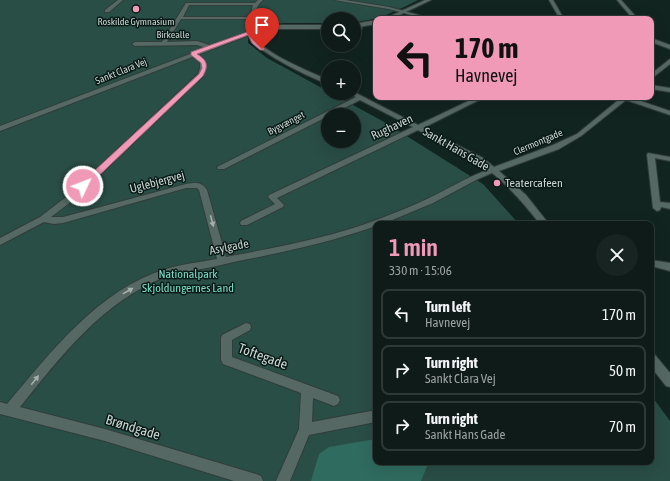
<!DOCTYPE html>
<html lang="en">
<head>
<meta charset="utf-8">
<style>
  :root { --surface:#0e1b18; --page:#172421; --text:#f1f3f6; --muted:#9ba1a2; --line:#2e3937; --accent:#f09ab7 }
  body { margin:0; font-family:"Asap Condensed",sans-serif; background:var(--page); color:var(--text); height:100vh; display:flex; flex-direction:column; font-size:15px; white-space:nowrap }
  * { box-sizing:border-box; margin:0 }
  p { font-size:13px; color:var(--muted) }
  .icon { flex:none; width:22px; height:22px; fill:none; stroke:currentColor; stroke-width:2; stroke-linecap:round; stroke-linejoin:round }
  .map { position:relative; flex:1; overflow:hidden }
  .panel { position:absolute; left:373px; top:221px; width:281px; height:244px; display:flex; flex-direction:column; background:var(--surface); border-radius:8px; box-shadow:0 4px 16px #0002,0 0 0 1px var(--line) }
  .panel>* { flex:none }
  .top-card { position:absolute; left:373px; top:16px; width:281px; height:84px; border-radius:8px; box-shadow:0 4px 16px #0002,0 0 0 1px var(--line); background:#f09ab7; color:#111; overflow:hidden }
  .fabs { position:absolute; left:321px; top:12px; display:grid; gap:8px }
  .fabs a { display:grid; place-items:center; width:40px; height:40px; border-radius:50%; background:var(--surface); box-shadow:0 4px 16px #0002,0 0 0 1px var(--line); font-size:20px }
  .pin { position:absolute; display:grid; place-items:center; width:34px; height:34px; color:#fff; margin:-41px -17px; border-radius:50% 50% 50% 0; rotate:-45deg; box-shadow:0 0 4px #0007 }
  .pin .icon { rotate:45deg }
  .me { position:absolute; width:44px; margin:-22px; rotate:47deg; stroke-linejoin:round; filter:drop-shadow(0 0 3px #0008) }
  .turn { display:flex; align-items:center; gap:14px; height:84px; padding:0 16px; font-size:18px }
  .turn .icon { width:52px; height:52px; stroke-width:2.5 }
  .turn b { display:block; font-size:28px; line-height:34px }
  .round { display:grid; place-items:center; flex:none; width:42px; height:42px; border-radius:21px; background:var(--page) }
  .headline { display:flex; align-items:center; justify-content:space-between; height:68px; padding:0 16px }
  h1 { font-size:24px; font-weight:600; line-height:30px; color:var(--accent) }
  ul { padding:0; list-style:none }
  li { display:flex; align-items:center; gap:12px; height:50px; margin:0 8px 6px; padding:0 8px; border:2px solid var(--line); border-radius:8px }
  li div { flex:1 }
  li b { display:block; font-size:15px }
  li em { font-style:normal }
  .map>svg:first-child { display:block }
  .green { fill:#294e46; fill-rule:evenodd }
  .water { fill:#306b5f }
  .lines { fill:none; stroke-linecap:round; stroke-linejoin:round }
  .minor-casing { stroke:#313d39; stroke-width:2 }
  .secondary-casing { stroke:#313d39; stroke-width:2 }
  .minor { fill:#556863; fill-rule:evenodd }
  .secondary { fill:#556863; fill-rule:evenodd }
  .oneway { fill:#a2afab }
  .route { fill:#f09ab7; stroke:#9c6477 }
  .poi-dot { fill:#f09ab7; stroke:#091a16; stroke-width:1.5 }
  .labels { text-anchor:middle; dominant-baseline:central; stroke-width:3; stroke-linejoin:round; paint-order:stroke }
  .far-poi-label { font-size:10px; fill:#cbd5d2; stroke:#091a16 }
  .far-street-label { font-size:10px; fill:#cbd5d2; stroke:#091a16 }
  .street-label { font-size:12px; fill:#cbd5d2; stroke:#091a16 }
  .poi-label { font-size:12px; fill:#cbd5d2; stroke:#091a16; text-anchor:start }
  .park-label { font-size:12px; fill:#7ddbc7; stroke:#091a16 }
  .near-street-label { font-size:14px; fill:#cbd5d2; stroke:#091a16 }
</style>
</head>
<body>
<div class="map">
<svg width="670" height="481" viewBox="0 0 670 481">
  <rect width="100%" height="100%" fill="#122420"/>
  <!-- green -->
  <path class="green" d="M0,0H418C399,10 376,21 354,22V19H328V23H284L248,27V43L267,58L386,123L483,184L519,224H376V462H651V395L670,421V481H0ZM328,115H354V141H328Z"/>
  <!-- water -->
  <polygon class="water" points="376,439 376,462 427,462 428,464 421,481 311,481 319,454 329,447"/>
  <g class="lines">
    <!-- minor casing -->
    <g class="minor-casing">
      <g id="minor">
        <polygon points="118,0 123,0 109,12 105,12 105,10"/>
        <path d="M258,0H263C257,5 256,10 254,18C254,23 251,29 253,34C259,52 311,72 328,80V84C311,78 250,50 247,32C247,28 249,23 250,19H181L167,42L197,41L212,46V48L210,49L197,45L135,46L132,44L135,42H162L186,3H255ZM189,5H253L250,17H183Z"/>
        <polygon points="334,0 345,0 389,7 433,19 426,19 389,9"/>
        <polygon points="549,0 553,0 564,19 560,19"/>
        <polygon points="617,0 621,0 638,19 633,19"/>
        <polygon points="359,24 361,25 362,29 354,32 354,29 357,28 357,25"/>
        <polygon points="651,38 670,45 670,49 651,42"/>
        <path d="M191,53C205,53 208,66 203,76L76,198L51,217H63L186,184C196,183 201,181 207,190L226,257C277,247 330,238 379,219C395,213 412,206 427,199C448,189 467,177 488,170L477,162L418,130L277,198L284,205L283,207L247,225H241L240,223L241,221L275,204L268,197L269,195L413,127L360,100L224,169H218L217,167L356,97L349,93H354V92L418,125L477,97H485L423,128L483,158L494,167L553,145L577,134L622,97H629L670,111V115L626,100L581,136L559,149L499,171L526,195L549,224H540C526,206 511,188 492,173L478,179L433,203L385,223L376,224V226C331,242 285,252 238,261C222,265 207,268 191,271C183,272 174,273 167,276C103,301 62,355 20,407L105,429L256,474L261,476L263,481H234L105,441L0,414V402L7,404C50,353 99,289 166,269C182,264 200,262 217,259L199,190L197,188H186L63,223L54,224L44,222L0,245V238L40,217L70,194L198,74L200,68V62L191,55Z"/>
        <polygon points="670,59 670,64 651,79 651,74"/>
        <polygon points="651,85 670,88 670,92 651,89"/>
        <polygon points="648,153 670,157 670,161 655,158 660,202 670,203 670,209 661,207 660,210 657,211 653,208 647,155"/>
        <polygon points="651,260 670,263 670,271 651,266"/>
        <polygon points="246,323 250,324 251,327 250,330 232,340 232,357 338,396 340,400 338,404 334,406 313,398 312,422 376,410 376,422 309,435 290,481 276,481 299,429 301,393 223,364 221,360 221,338 222,335"/>
        <polygon points="651,354 655,355 670,373 670,387 666,386 651,367"/>
      </g>
    </g>
    <!-- secondary casing -->
    <g class="secondary-casing">
      <g id="secondary">
        <polygon points="425,0 431,0 391,19 384,19"/>
        <polygon points="376,20 376,24 354,28 354,24"/>
        <polygon points="278,25 328,25 328,29 278,29 252,34 0,131 0,126 248,32"/>
      </g>
    </g>
    <!-- minor -->
    <use href="#minor" class="minor"/>
    <!-- secondary -->
    <use href="#secondary" class="secondary"/>
  </g>
  <!-- one-way arrows -->
  <defs><path id="oneway-solid" d="M-6-.8H1V-3.2L6.5 0L1 3.2V.8H-6Z"/></defs>
  <g class="oneway">
    <use href="#oneway-solid" transform="translate(212 221) rotate(75)"/>
    <use href="#oneway-solid" transform="translate(128 291) rotate(-29)"/>
    <use href="#oneway-solid" transform="translate(35 380) rotate(-51)"/>
  </g>
  <!-- route -->
  <path class="route" d="M250,31L264,48V50H260L252,43L248,35L197,54C207,60 209,65 203,76L86,188H80V184L199,74L202,68L201,63L191,55V52Z"/>
  <!-- markers -->
  <g class="poi-dot">
    <circle cx="136" cy="9" r="4"/>
    <circle cx="497" cy="183" r="4"/>
  </g>
  <g class="labels">
    <!-- far-poi labels -->
    <g class="far-poi-label">
      <text x="136" y="21">Roskilde Gymnasium</text>
    </g>
    <!-- far-street labels -->
    <g class="far-street-label">
      <text x="173" y="34">Birkealle</text>
      <text transform="translate(121 71) rotate(-22)">Sankt Clara Vej</text>
      <text transform="translate(286 123) rotate(-27)">Bygvænget</text>
      <text transform="translate(538 142) rotate(-23)">Clermontgade</text>
    </g>
    <!-- street labels -->
    <g class="street-label">
      <text transform="translate(392 127) rotate(-25)">Rughaven</text>
      <text transform="translate(456 149) rotate(30)">Sankt Hans Gade</text>
      <text transform="translate(157 182) rotate(-15)">Uglebjergvej</text>
      <text transform="translate(229 247) rotate(-11)">Asylgade</text>
    </g>
    <!-- poi labels -->
    <g class="poi-label">
      <text x="505" y="183">Teatercafeen</text>
    </g>
    <!-- park labels -->
    <g class="park-label">
      <text x="188" y="274">Nationalpark<tspan x="188" dy="14">Skjoldungernes Land</tspan></text>
    </g>
    <!-- near-street labels -->
    <g class="near-street-label">
      <text transform="translate(263 356) rotate(20)">Toftegade</text>
      <text transform="translate(133 427) rotate(17)">Brøndgade</text>
    </g>
  </g>
</svg>
<div class="fabs">
<a><svg class="icon" aria-label="search" viewBox="0 0 24 24"><circle cx="10" cy="10" r="6"/><path d="M15 15l6 6"/></svg></a>
<a>+</a>
<a>−</a>
</div>
<div class="pin" style="left:262px;top:49px;background:#d93025"><svg class="icon" aria-label="arrive" viewBox="0 0 24 24"><path d="M6 21V4h12l-3 4 3 4H6"/></svg></div>
<svg class="me" style="left:83px;top:186px" viewBox="-20 -20 40 40"><circle r="17" fill="#f09ab7" stroke="#fff" stroke-width="3"/><path d="M0-11L8 9 0 5-8 9z" fill="#fff"/></svg>
<div class="top-card">
<div class="turn"><svg class="icon" aria-label="left" viewBox="0 0 24 24"><path d="M17 20v-9H6M10 6l-5 5 5 5"/></svg><div><b>170 m</b>Havnevej</div></div>
</div>
<section class="panel">
<div class="headline"><div><h1>1 min</h1><p>330 m · 15:06</p></div><a class="round"><svg class="icon" aria-label="close" viewBox="0 0 24 24"><path d="M6 6l12 12M18 6L6 18"/></svg></a></div>
<ul>
<li><svg class="icon" aria-label="left" viewBox="0 0 24 24"><path d="M17 20v-9H6M10 6l-5 5 5 5"/></svg><div><b>Turn left</b><p>Havnevej</p></div><em>170 m</em></li>
<li><svg class="icon" aria-label="right" viewBox="0 0 24 24"><path d="M7 20v-9h11M14 6l5 5-5 5"/></svg><div><b>Turn right</b><p>Sankt Clara Vej</p></div><em>50 m</em></li>
<li><svg class="icon" aria-label="right" viewBox="0 0 24 24"><path d="M7 20v-9h11M14 6l5 5-5 5"/></svg><div><b>Turn right</b><p>Sankt Hans Gade</p></div><em>70 m</em></li>
</ul>
</section>
</div>
</body>
</html>
